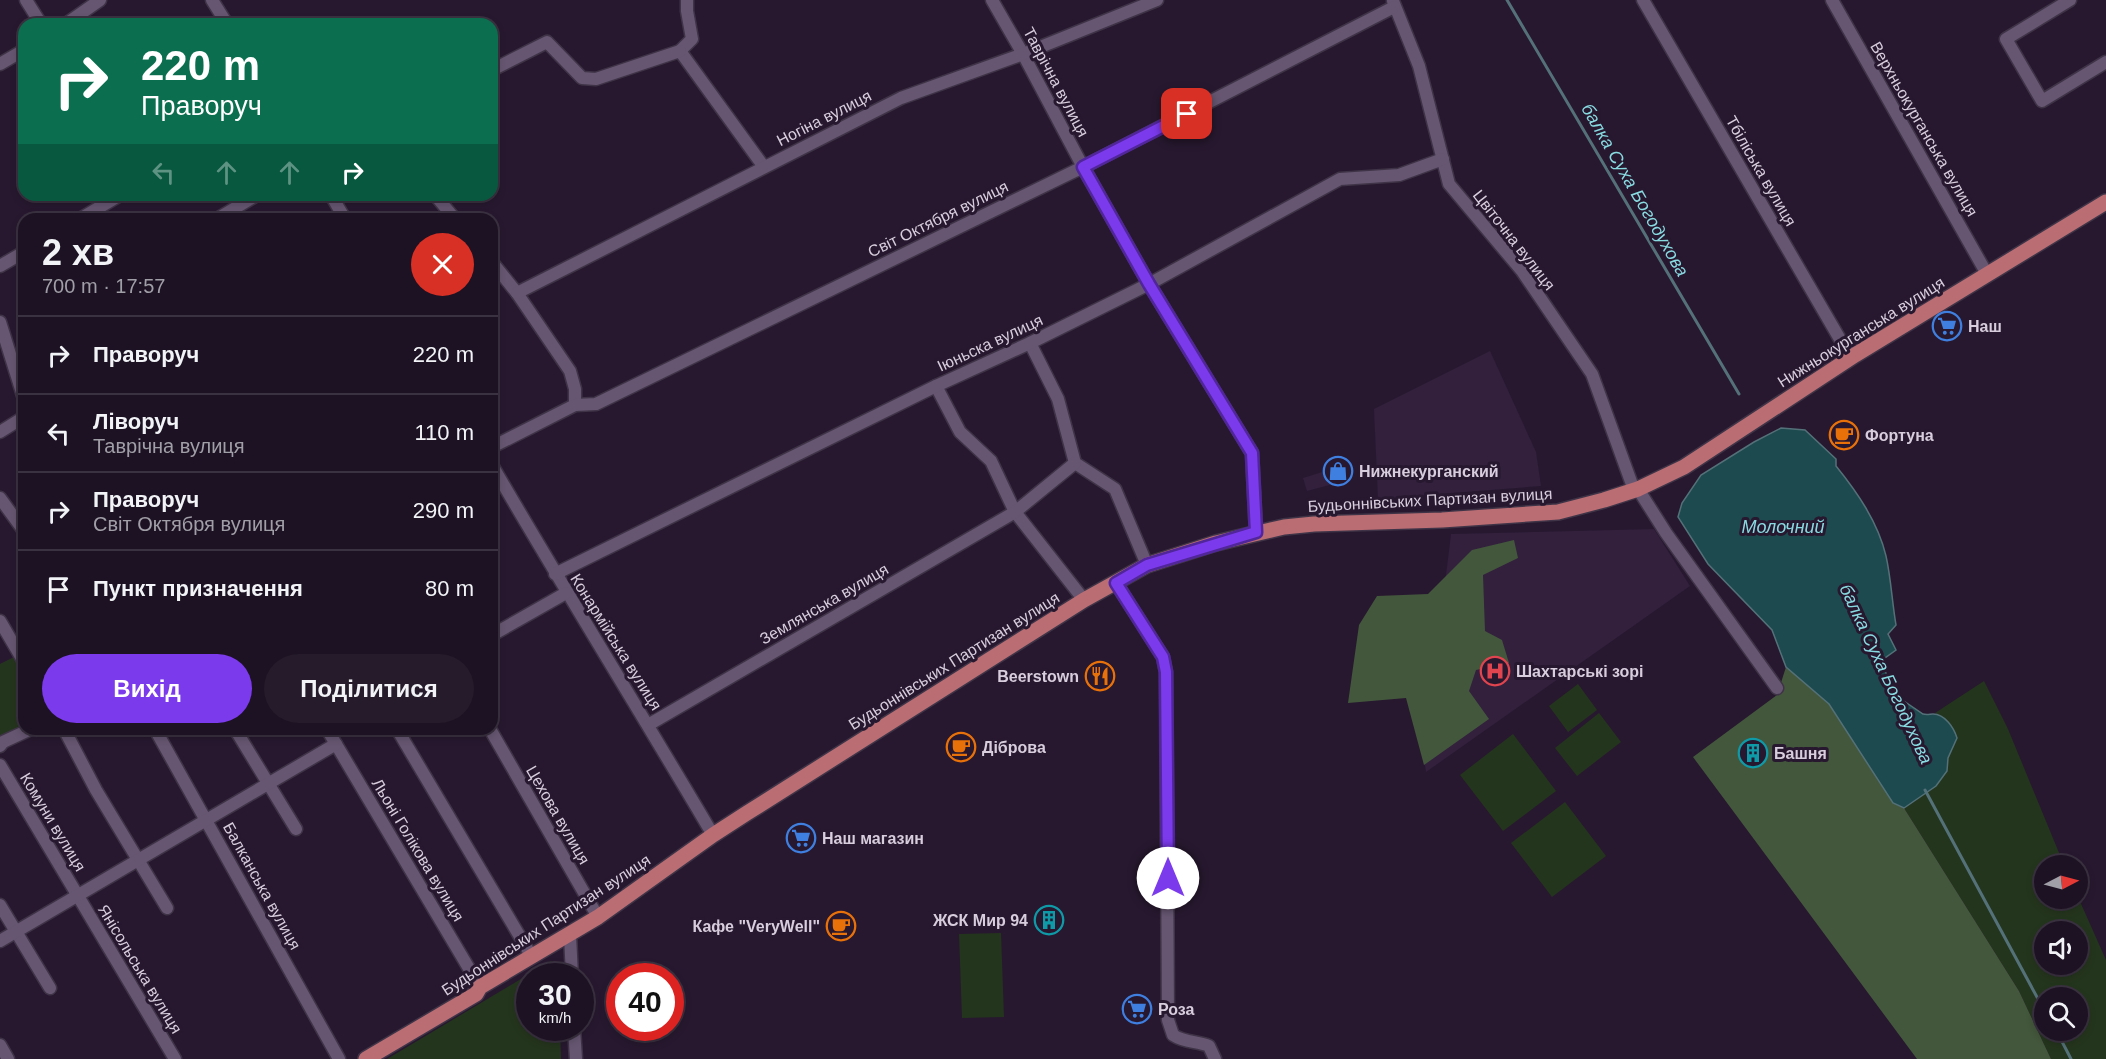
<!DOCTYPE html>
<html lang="uk">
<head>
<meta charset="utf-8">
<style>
  :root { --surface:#1d1223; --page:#251b2b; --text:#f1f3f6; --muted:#a09ea6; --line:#3b3241; --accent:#7c3aed }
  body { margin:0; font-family:Arial,sans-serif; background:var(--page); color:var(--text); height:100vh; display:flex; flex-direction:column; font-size:22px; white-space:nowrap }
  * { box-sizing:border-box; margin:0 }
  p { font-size:20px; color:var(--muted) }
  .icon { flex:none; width:33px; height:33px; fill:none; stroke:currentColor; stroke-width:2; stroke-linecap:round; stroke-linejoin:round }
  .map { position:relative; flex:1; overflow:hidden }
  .sheet { position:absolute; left:18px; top:213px; width:480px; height:522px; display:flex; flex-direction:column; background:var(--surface); border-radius:18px; box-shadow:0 3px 9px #0003,0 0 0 2px var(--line) }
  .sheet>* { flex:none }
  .banner { position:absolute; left:18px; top:18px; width:480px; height:183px; border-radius:18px; box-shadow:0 3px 9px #0003,0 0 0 2px var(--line); background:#0b6e4f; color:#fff; overflow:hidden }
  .needle { width:39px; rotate:84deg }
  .tools { position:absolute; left:2034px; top:855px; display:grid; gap:12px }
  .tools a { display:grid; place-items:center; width:54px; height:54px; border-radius:50%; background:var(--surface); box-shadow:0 3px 9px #0003,0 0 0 2px var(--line); font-size:30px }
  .speed { position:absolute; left:516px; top:963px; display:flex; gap:12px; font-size:30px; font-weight:700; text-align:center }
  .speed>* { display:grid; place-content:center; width:78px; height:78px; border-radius:50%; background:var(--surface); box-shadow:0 3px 9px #0003,0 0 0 2px var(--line); line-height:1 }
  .speed small { font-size:15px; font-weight:400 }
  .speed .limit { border:9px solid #d22; background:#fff; color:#111 }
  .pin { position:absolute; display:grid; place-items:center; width:51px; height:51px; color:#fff; margin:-26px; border-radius:12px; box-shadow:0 3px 9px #0006 }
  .me { position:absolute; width:66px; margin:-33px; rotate:0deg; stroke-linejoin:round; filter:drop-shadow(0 0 4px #0008) }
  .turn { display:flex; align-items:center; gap:21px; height:126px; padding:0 24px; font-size:27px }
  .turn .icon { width:78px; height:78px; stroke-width:2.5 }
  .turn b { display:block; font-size:42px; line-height:51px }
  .lanes { display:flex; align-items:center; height:57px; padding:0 24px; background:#0003; justify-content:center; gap:30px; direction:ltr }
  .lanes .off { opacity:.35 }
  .round { display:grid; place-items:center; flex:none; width:63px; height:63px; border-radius:32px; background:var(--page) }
  .overview { display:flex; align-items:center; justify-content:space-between; height:102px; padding:0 24px }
  h1 { font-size:36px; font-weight:600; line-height:45px }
  .button { display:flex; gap:12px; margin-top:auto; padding:12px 24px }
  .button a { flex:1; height:69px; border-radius:36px; background:var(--accent); color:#fff; font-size:24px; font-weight:600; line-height:69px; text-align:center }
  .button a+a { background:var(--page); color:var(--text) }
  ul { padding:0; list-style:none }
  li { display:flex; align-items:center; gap:18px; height:78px; padding:0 24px; border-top:2px solid var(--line) }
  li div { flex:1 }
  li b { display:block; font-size:22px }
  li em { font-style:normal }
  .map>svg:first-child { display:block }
  .built { fill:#32203c }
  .green { fill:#24351d; fill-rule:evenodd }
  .forest { fill:#43573c }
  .water { fill:#1c4a4e; stroke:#547179; stroke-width:1.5 }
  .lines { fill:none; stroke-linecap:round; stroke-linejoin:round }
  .stream { stroke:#547179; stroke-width:3 }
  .minor-casing { stroke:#3f3447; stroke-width:15 }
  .major-casing { stroke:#3f3447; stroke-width:18 }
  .minor { stroke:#665671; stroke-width:12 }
  .major { stroke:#ba6d73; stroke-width:15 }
  .route-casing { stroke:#51269a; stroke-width:15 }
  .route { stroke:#7c3aed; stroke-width:10 }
  .labels { text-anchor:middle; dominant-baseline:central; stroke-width:6; stroke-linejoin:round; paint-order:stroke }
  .street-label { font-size:16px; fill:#d7cddd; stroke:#27182f }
  .poi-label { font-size:16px; font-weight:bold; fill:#d7cddd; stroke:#27182f; text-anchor:start }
  .water-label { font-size:18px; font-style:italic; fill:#88dae1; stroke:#27182f }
</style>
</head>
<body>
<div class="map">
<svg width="2106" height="1059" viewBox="0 0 2106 1059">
  <rect width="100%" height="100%" fill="#27182f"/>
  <!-- built -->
  <g class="built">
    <polygon points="1490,351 1536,452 1541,486 1378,499 1374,409"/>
    <polygon points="1348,464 1352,479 1307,491 1303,478"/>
    <polygon points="1654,529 1690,586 1426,772 1413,694 1442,608 1451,534"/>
  </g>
  <!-- green -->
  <g class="green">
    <polygon points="14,657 19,660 24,668 24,726 3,736 0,735 0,664"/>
    <path d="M1984,681L2008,729L2064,865L2044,866V898H2078V897L2106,960V1059H2051L2019,991L1904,808L1936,786L1947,771L1948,758L1957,738L1942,717L1935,713ZM2044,932H2078V964H2044ZM2044,998H2078V1030H2044Z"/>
    <polygon points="1578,684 1597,710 1568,732 1549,706"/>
    <polygon points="1599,713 1621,742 1577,776 1555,748"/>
    <polygon points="1513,734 1556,791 1503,831 1460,775"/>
    <polygon points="1565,802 1606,856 1552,897 1511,843"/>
    <polygon points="1001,933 1004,1017 962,1018 959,934"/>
    <polygon points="551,961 557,966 557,976 530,976 530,1028 560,1028 561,1059 387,1059"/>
  </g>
  <!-- forest -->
  <g class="forest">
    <polygon points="1514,540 1518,558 1483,575 1485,631 1502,640 1509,663 1476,670 1469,691 1489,719 1424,765 1406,698 1348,703 1359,625 1377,596 1428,594 1472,550"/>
    <polygon points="1786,667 1829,704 1893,803 1904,808 2019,991 2051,1059 1917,1059 1693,757 1777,695"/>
  </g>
  <!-- water -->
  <path class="water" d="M1781,428L1805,430L1836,459V466C1857,492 1878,522 1886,556C1891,578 1892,602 1896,625L1888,634L1896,650L1885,658L1883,666L1895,695L1923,714C1927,715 1930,714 1933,714C1945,714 1954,728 1957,738L1948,758L1947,771L1936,786L1904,808L1893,803L1829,704L1786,667L1772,630L1708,564L1678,517L1682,503L1701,475L1754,442Z"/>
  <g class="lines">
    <!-- stream -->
    <g class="stream">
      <polyline points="1507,0 1739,394"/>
      <polyline points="1925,790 2044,1010"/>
      <polyline points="2056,1030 2071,1059"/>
    </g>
    <!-- minor casing -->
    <g class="minor-casing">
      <g id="minor">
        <polyline points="26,0 41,24"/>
        <polyline points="212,0 227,24"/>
        <polyline points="687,0 687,11 692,39 680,51 764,167"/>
        <polyline points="992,0 1023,54 1083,167 1149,284 1252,453 1256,532"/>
        <polyline points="1643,0 1841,341 1855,355"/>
        <polyline points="1832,0 1987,274"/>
        <polyline points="2070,0 2006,39 2042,101 2106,62"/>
        <polyline points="1393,1 1419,66 1449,184 1522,271 1592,374 1634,490"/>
        <polyline points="66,24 100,0"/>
        <polyline points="0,64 24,50"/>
        <polyline points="492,70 547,42 582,78 596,79 680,51"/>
        <polyline points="331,195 345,219"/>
        <polyline points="435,195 455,219"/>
        <polyline points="80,219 120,195"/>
        <polyline points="217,219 257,195"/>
        <polyline points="492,262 517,293 570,371 575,389 575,405"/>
        <polyline points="0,266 24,252"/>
        <polyline points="517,293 901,98 1023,54 1157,0"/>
        <polyline points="0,322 24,399"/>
        <polyline points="1030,343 1058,399 1075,463 1115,489 1147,565"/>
        <polyline points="936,386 960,432 991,461 1015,512 1084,600"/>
        <polyline points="0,432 24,417"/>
        <polyline points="492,447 575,405 596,404 1083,167 1394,7"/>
        <path d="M492,465C564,589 640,711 713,835"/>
        <polyline points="1638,489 1666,533 1777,688"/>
        <polyline points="0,498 24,531"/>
        <polyline points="555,574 936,386 1030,343 1149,284 1340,179 1399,175 1443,159"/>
        <path d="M1116,583L1163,657L1166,672L1168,1020L1173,1035C1185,1043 1197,1041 1209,1046L1215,1059"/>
        <polyline points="0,621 24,662"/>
        <polyline points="492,635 566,593"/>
        <polyline points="648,725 1015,512 1075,463"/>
        <polyline points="64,729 96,790 167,908"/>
        <polyline points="155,729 339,1059"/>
        <polyline points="235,729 296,829"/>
        <polyline points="327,729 480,987"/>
        <polyline points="397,729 532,957"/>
        <polyline points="490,729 598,917"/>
        <polyline points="0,746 3,742 31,729"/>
        <polyline points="0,765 175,1059"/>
        <polyline points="0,905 50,988"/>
        <polyline points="570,935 572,976"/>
        <polyline points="0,941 336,744"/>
        <polyline points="574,1028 576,1059"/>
        <polyline points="0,1045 8,1059"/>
      </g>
    </g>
    <!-- major casing -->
    <g class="major-casing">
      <polyline id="major" points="366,1059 476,994 480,987 598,917 713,835 747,813 1084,600 1147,565 1216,543 1284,527 1314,524 1442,520 1558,512 1604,500 1638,489 1684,467 1855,355 2106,202"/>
    </g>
    <!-- minor -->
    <use href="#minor" class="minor"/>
    <!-- major -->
    <use href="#major" class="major"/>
  </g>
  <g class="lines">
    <!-- route casing -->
    <g class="route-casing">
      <polyline id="route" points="1168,878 1166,672 1163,657 1116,583 1147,565 1256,532 1252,453 1149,284 1083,167 1187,114"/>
    </g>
    <!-- route -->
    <use href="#route" class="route"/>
  </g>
  <!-- icons -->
  <defs>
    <g id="supermarket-ring" transform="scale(1.5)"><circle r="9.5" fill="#27182f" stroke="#3f7fe0" stroke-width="1.5"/><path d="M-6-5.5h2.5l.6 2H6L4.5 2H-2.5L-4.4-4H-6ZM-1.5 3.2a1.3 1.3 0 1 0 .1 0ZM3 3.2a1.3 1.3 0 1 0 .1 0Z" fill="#3f7fe0"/></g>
    <g id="cafe-ring" transform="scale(1.5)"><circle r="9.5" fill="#27182f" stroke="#e8710a" stroke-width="1.5"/><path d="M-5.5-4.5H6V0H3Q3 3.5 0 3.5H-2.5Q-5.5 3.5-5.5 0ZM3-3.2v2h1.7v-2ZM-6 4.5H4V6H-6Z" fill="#e8710a"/></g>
    <g id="shop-ring" transform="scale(1.5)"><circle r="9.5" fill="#27182f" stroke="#3f7fe0" stroke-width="1.5"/><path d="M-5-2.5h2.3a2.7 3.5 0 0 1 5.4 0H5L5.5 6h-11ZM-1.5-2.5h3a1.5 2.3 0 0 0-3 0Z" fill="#3f7fe0"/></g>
    <g id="hospital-ring" transform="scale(1.5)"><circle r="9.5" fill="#27182f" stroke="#e0444e" stroke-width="1.5"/><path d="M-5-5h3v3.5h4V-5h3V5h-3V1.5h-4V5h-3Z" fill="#e0444e"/></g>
    <g id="restaurant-ring" transform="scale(1.5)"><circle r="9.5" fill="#27182f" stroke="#e8710a" stroke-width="1.5"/><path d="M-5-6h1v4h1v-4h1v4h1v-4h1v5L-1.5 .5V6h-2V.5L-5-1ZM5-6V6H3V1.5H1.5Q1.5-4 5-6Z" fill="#e8710a"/></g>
    <g id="building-ring" transform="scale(1.5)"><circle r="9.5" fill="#27182f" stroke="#0f9aa8" stroke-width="1.5"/><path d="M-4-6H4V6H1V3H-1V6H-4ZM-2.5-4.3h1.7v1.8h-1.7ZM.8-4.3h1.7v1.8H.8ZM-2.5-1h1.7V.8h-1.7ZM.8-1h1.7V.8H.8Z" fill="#0f9aa8"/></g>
  </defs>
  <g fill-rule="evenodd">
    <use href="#supermarket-ring" x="1947" y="326"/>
    <use href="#cafe-ring" x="1844" y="435"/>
    <use href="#shop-ring" x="1338" y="471"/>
    <use href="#hospital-ring" x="1495" y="671"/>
    <use href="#restaurant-ring" x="1100" y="676"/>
    <use href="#cafe-ring" x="961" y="747"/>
    <use href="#building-ring" x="1753" y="753"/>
    <use href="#supermarket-ring" x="801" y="838"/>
    <use href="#building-ring" x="1049" y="920"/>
    <use href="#cafe-ring" x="841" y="926"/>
    <use href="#supermarket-ring" x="1137" y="1009"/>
  </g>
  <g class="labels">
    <!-- street labels -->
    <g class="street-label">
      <text transform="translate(1056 82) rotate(62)">Таврічна вулиця</text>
      <text transform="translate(824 118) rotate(-27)">Ногіна вулиця</text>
      <text transform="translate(1924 129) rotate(60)">Верхньокурганська вулиця</text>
      <text transform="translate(1761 171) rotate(60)">Тбіліська вулиця</text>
      <text transform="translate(938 219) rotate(-26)">Світ Октября вулиця</text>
      <text transform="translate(1514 240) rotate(52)">Цвiточна вулиця</text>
      <text transform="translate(1861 332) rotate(-32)">Нижньокурганська вулиця</text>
      <text transform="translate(990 343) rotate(-25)">Iюньска вулиця</text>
      <text transform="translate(1430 500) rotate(-3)">Будьоннівських Партизан вулиця</text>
      <text transform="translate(824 604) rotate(-30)">Землянська вулиця</text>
      <text transform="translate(616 642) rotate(58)">Конармійська вулиця</text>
      <text transform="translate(954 661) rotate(-32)">Будьоннівських Партизан вулиця</text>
      <text transform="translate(558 815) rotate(60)">Цехова вулиця</text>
      <text transform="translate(53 822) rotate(59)">Комуни вулиця</text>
      <text transform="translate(418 850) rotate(59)">Льоні Голікова вулиця</text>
      <text transform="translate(262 886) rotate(61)">Балканська вулиця</text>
      <text transform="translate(546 925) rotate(-33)">Будьоннівських Партизан вулиця</text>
      <text transform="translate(140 969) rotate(59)">Янісольська вулиця</text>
    </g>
    <!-- poi labels -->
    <g class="poi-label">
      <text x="1968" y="326">Наш</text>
      <text x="1865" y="435">Фортуна</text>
      <text x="1359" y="471">Нижнекурганский</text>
      <text x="1516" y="671">Шахтарські зорі</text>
      <text x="1079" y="676" text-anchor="end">Beerstown</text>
      <text x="982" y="747">Діброва</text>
      <text x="1774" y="753">Башня</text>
      <text x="822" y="838">Наш магазин</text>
      <text x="1028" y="920" text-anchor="end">ЖСК Мир 94</text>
      <text x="820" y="926" text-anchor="end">Кафе "VeryWell"</text>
      <text x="1158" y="1009">Роза</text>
    </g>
    <!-- water labels -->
    <g class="water-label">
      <text transform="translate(1635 190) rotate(60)">балка Суха Богодухова</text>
      <text x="1783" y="527">Молочний</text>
      <text transform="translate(1886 674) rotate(65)">балка Суха Богодухова</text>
    </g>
  </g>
</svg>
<div class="tools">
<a><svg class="needle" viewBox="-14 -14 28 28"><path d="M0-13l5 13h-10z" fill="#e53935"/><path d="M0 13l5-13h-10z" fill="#a09ea6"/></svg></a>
<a><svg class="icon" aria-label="sound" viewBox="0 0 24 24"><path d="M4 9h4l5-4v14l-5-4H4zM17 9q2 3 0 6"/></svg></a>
<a><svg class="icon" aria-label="search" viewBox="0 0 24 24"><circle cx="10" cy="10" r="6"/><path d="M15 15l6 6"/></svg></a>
</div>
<div class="speed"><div>30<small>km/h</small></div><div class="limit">40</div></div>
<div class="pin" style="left:1187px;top:114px;background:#d93025"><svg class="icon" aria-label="arrive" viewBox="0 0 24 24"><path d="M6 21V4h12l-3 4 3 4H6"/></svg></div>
<svg class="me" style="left:1168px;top:878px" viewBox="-20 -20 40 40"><circle r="19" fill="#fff"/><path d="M0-13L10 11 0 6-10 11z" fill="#7c3aed"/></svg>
<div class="banner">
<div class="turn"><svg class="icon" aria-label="right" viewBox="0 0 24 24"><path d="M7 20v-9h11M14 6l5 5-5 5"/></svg><div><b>220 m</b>Праворуч</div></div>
<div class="lanes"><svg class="icon off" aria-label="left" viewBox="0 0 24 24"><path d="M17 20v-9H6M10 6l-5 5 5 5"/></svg><svg class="icon off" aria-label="ahead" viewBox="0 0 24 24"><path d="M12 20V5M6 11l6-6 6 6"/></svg><svg class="icon off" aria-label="ahead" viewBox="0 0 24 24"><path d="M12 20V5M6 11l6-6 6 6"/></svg><svg class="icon" aria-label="right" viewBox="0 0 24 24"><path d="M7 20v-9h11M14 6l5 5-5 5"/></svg></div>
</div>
<section class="sheet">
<div class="overview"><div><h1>2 хв</h1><p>700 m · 17:57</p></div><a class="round" style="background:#d93025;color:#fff"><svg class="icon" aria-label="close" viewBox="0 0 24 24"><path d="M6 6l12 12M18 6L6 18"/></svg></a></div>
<ul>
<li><svg class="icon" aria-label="right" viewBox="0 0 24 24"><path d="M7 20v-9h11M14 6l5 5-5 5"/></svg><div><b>Праворуч</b></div><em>220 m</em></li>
<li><svg class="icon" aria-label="left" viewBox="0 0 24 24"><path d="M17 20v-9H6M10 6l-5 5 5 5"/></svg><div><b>Ліворуч</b><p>Таврічна вулиця</p></div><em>110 m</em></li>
<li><svg class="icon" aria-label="right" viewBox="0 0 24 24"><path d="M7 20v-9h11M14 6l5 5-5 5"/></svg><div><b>Праворуч</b><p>Світ Октября вулиця</p></div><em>290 m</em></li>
<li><svg class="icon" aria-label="arrive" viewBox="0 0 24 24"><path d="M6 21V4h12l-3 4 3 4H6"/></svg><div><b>Пункт призначення</b></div><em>80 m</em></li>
</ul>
<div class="button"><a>Вихід</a><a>Поділитися</a></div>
</section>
</div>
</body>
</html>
